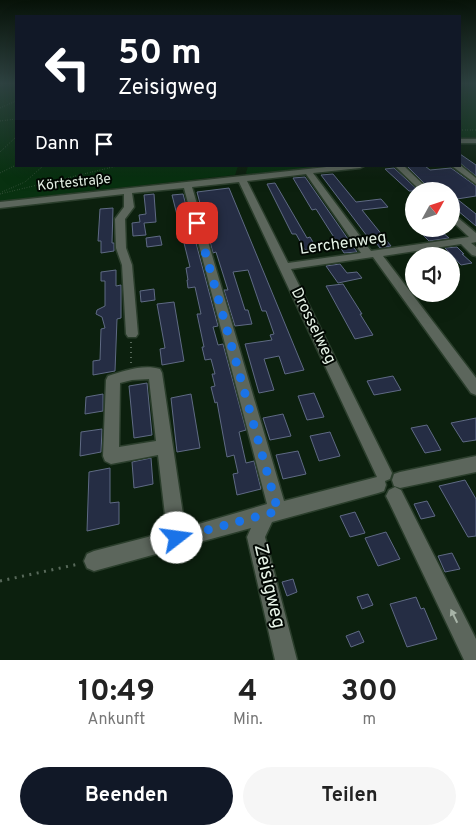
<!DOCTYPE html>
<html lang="de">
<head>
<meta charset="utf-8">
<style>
  :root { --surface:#fff; --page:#f6f6f6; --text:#222; --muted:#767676; --accent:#111827 }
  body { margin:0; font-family:Overpass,sans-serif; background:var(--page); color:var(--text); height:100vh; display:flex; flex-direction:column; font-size:19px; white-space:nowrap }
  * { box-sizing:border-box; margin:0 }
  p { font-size:16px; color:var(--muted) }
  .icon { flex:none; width:28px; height:28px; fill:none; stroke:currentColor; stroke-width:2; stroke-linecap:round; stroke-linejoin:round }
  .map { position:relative; height:660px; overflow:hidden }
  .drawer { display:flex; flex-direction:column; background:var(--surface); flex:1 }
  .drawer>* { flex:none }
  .hud { position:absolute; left:15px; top:15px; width:446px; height:152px; border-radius:0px; box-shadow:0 5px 20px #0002; background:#111827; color:#fff; overflow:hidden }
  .needle { width:32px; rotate:50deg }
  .buttons { position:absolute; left:405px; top:182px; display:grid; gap:10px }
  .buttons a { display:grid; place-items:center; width:55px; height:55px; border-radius:50%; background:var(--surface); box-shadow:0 5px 20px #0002; font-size:25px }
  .pin { position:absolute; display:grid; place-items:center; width:42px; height:42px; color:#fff; margin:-21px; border-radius:10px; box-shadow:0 2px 8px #0006 }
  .me { position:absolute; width:55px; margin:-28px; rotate:75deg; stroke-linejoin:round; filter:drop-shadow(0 0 4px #0008) }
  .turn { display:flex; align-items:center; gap:18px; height:105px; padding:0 20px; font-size:22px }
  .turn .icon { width:65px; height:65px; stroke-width:2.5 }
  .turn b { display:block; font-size:35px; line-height:42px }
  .then { display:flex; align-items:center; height:48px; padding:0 20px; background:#0003; gap:10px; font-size:19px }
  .eta { display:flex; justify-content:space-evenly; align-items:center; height:85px; text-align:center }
  .eta b { font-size:30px; font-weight:700; line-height:35px }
  .primary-button { display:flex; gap:10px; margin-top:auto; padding:10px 20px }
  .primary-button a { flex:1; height:58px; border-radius:30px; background:var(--accent); color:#fff; font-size:20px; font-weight:700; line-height:58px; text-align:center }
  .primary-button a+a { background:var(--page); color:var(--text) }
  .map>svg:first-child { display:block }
  .green { fill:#083110 }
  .building { fill:#252d44; stroke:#5f6a84 }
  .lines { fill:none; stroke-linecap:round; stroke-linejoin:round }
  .minor-casing { stroke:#2b3e2c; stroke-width:3 }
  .path-far2 { stroke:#58695a; stroke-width:1; stroke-dasharray:0.5 2; stroke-linecap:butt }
  .path-far1 { stroke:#58695a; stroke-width:2; stroke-dasharray:1 4; stroke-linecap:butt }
  .path { stroke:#58695a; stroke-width:3; stroke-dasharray:2 5.5; stroke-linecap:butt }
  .minor { fill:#5c665c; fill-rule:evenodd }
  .oneway { fill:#a8b4a8 }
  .route { stroke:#1a73e8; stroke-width:9; stroke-dasharray:0 16.2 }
  .labels { text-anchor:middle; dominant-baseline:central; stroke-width:4; stroke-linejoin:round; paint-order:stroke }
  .far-street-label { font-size:14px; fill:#e6f3e7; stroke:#020803 }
  .street-label { font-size:16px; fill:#e6f3e7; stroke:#020803 }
  .near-street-label { font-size:19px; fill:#e6f3e7; stroke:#020803 }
</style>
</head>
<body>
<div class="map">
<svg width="476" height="660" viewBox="0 0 476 660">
  <rect width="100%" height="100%" fill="#0c200e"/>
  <!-- green -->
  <g class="green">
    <polygon points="0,84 16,84 16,166 238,166 235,175 0,201"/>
    <polygon points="460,84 476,84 476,137 460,138"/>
    <polygon points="248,166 328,166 248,175 246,173"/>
  </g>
  <!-- building -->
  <g class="building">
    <polygon points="460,154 476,165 476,176 460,163"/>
    <polygon points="407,166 425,166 430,170 451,168 476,186 476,196 457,199 476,214 476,226 451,205 451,191 432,191"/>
    <polygon points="394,168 419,191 409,191 385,169"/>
    <polygon points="333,174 356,202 381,199 388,207 362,210 391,246 380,248 377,244 373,244 321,175"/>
    <polygon points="305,177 350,242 357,252 344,253 316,209 312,210 293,178"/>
    <polygon points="275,183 307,238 310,237 317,249 305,250 296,234 292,234 267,184"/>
    <polygon points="229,188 304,370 285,374 279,356 264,359 274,390 259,393 245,344 272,340 270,335 274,334 266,311 262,311 248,270 233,272 245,310 248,310 252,324 235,326 224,290 228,290 216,252 213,253 197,192"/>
    <polygon points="154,194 156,222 144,223 146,235 133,236 132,223 140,222 139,215 146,214 144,195"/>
    <polygon points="183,194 218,326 213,327 218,345 223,344 246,430 239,432 246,463 254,461 261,489 237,495 233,474 238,473 234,455 227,457 217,402 215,403 211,387 215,386 212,374 215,374 211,359 205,360 202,347 204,347 197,314 201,314 195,287 188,288 187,280 188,280 186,268 190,267 172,195"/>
    <polygon points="113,208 112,243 114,243 114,251 101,253 101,241 98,241 100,209"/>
    <polygon points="442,232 449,238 429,241 423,235"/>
    <polygon points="160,236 162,245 147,247 146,238"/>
    <polygon points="457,247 464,254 462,254 472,263 461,265 445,248"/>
    <polygon points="340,264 347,273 357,272 362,278 338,283 326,266"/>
    <polygon points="116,270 116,286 121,285 121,318 117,319 115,371 93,375 93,361 100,360 101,329 105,328 102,317 96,314 97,310 105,306 105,281 101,281 101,272"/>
    <polygon points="343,284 362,314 360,314 373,335 355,339 326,286"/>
    <polygon points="154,289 155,300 141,302 140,291"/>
    <polygon points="174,302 184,361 162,365 160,349 165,348 157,304"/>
    <polygon points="393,376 401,390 374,395 367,381"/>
    <polygon points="147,383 152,435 134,438 129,386"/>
    <polygon points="314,393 324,417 307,420 298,396"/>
    <polygon points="103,394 103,411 85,414 86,397"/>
    <polygon points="191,394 200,448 177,452 171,398"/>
    <polygon points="283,414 291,436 270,440 263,418"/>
    <polygon points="476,418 476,440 463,442 451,423"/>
    <polygon points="427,425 441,450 425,453 411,428"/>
    <polygon points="102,429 101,452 80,456 81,432"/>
    <polygon points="330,432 340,456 319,461 310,436"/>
    <polygon points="298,451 306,474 283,479 276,455"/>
    <polygon points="151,458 153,484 134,488 132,462"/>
    <polygon points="110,468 110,503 119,502 119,524 87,531 89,472"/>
    <polygon points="465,480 476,499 476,536 468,537 439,486"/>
    <polygon points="427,501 435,516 421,519 414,504"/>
    <polygon points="355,512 365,533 350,537 340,516"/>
    <polygon points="386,532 400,559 378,566 365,538"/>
    <polygon points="452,553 460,569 445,572 438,556"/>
    <polygon points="293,579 297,592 287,596 282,582"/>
    <polygon points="368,594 373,605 362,609 357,597"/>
    <polygon points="416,597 421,609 424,608 437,639 407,647 390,604"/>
    <polygon points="359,631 364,642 351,647 346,636"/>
  </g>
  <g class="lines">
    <!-- minor casing -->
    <g class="minor-casing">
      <g id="minor">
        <rect x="460" y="139" width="16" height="4"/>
        <polygon points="460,165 476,178 476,184 452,166"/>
        <path d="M336,166H364L360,168L313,173L371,251L469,237L451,220V212L476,233V242L471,243L476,247V256L472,255L461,244L383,256L476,378V395L471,393L373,257L291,269L392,473L390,479L385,481L386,485L384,491L378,493L272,522L265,537L297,660H275L247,537L251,528L94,571L87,568L84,561L87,554L94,551L167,532L158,455L111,464L105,461L103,456L106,380L108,376C124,371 143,364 160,369L162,373L185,528L267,504L184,188L132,193L134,207L125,219L126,248L132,265L138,334L136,337H128L126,334L122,265L116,248L115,219L124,207V194L0,208V202ZM306,174L361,253L288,263L247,181ZM239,182L377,477L284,501L192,187ZM149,379L156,441L119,447L120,383L132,380Z"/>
        <polygon points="395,166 404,166 430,191 421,191"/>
        <polygon points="476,456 476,472 400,488 394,486 392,480 394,474 400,472"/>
        <polygon points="395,487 401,490 476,639 476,660 464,660 389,502 386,496 389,490"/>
      </g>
    </g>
    <!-- path-far2 -->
    <g class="path-far2">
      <polyline points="0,86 5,84"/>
      <polyline points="0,108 16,101"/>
      <polyline points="0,121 16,119"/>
      <polyline points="460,130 476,130"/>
      <polyline points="0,152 16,137"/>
      <polyline points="0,173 16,165"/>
      <polyline points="2,192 25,182 43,166"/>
      <polyline points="0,194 117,166"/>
    </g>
    <!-- path-far1 -->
    <polyline class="path-far1" points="131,342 131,364"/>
    <!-- path -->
    <polyline class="path" points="0,581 79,564"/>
    <!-- minor -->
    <use href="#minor" class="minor"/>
  </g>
  <!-- one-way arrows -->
  <defs><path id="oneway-solid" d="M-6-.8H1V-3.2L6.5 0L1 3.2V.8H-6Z" transform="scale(1.25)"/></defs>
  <use class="oneway" href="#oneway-solid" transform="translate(454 616) rotate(-116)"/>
  <!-- sky -->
  <linearGradient id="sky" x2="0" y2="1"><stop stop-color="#071208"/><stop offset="0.47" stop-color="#2e4241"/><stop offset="1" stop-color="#2e4241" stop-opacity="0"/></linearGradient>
  <rect width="476" height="177" fill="url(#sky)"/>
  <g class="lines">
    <!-- route -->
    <polyline class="route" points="177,538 278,511 197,223"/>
  </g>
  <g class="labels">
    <!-- far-street labels -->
    <g class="far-street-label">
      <text transform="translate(74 183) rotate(-6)">Körtestraße</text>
    </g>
    <!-- street labels -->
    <g class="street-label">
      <text transform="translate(343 244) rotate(-8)">Lerchenweg</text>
      <text transform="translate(313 326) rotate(64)">Drosselweg</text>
    </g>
    <!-- near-street labels -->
    <g class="near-street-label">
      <text transform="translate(269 586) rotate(77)">Zeisigweg</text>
    </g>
  </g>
</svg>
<div class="buttons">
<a><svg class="needle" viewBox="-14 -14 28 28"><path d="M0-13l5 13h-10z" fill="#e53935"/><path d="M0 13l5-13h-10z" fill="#767676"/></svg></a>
<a><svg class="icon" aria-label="sound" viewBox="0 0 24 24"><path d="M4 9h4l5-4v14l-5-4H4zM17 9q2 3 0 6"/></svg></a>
</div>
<div class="pin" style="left:197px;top:223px;background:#d93025"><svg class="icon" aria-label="arrive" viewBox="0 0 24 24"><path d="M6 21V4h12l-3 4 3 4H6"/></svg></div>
<svg class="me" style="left:177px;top:538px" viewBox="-20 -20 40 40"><circle r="19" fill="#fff"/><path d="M0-13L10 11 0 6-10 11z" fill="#1a73e8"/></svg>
<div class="hud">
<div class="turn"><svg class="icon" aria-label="left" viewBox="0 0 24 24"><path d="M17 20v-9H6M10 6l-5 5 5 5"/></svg><div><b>50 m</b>Zeisigweg</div></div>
<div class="then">Dann<svg class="icon" aria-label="arrive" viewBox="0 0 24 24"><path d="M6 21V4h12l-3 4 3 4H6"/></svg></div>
</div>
</div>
<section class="drawer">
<div class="eta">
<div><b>10:49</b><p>Ankunft</p></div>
<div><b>4</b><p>Min.</p></div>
<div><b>300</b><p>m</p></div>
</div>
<div class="primary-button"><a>Beenden</a><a>Teilen</a></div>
</section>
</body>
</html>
